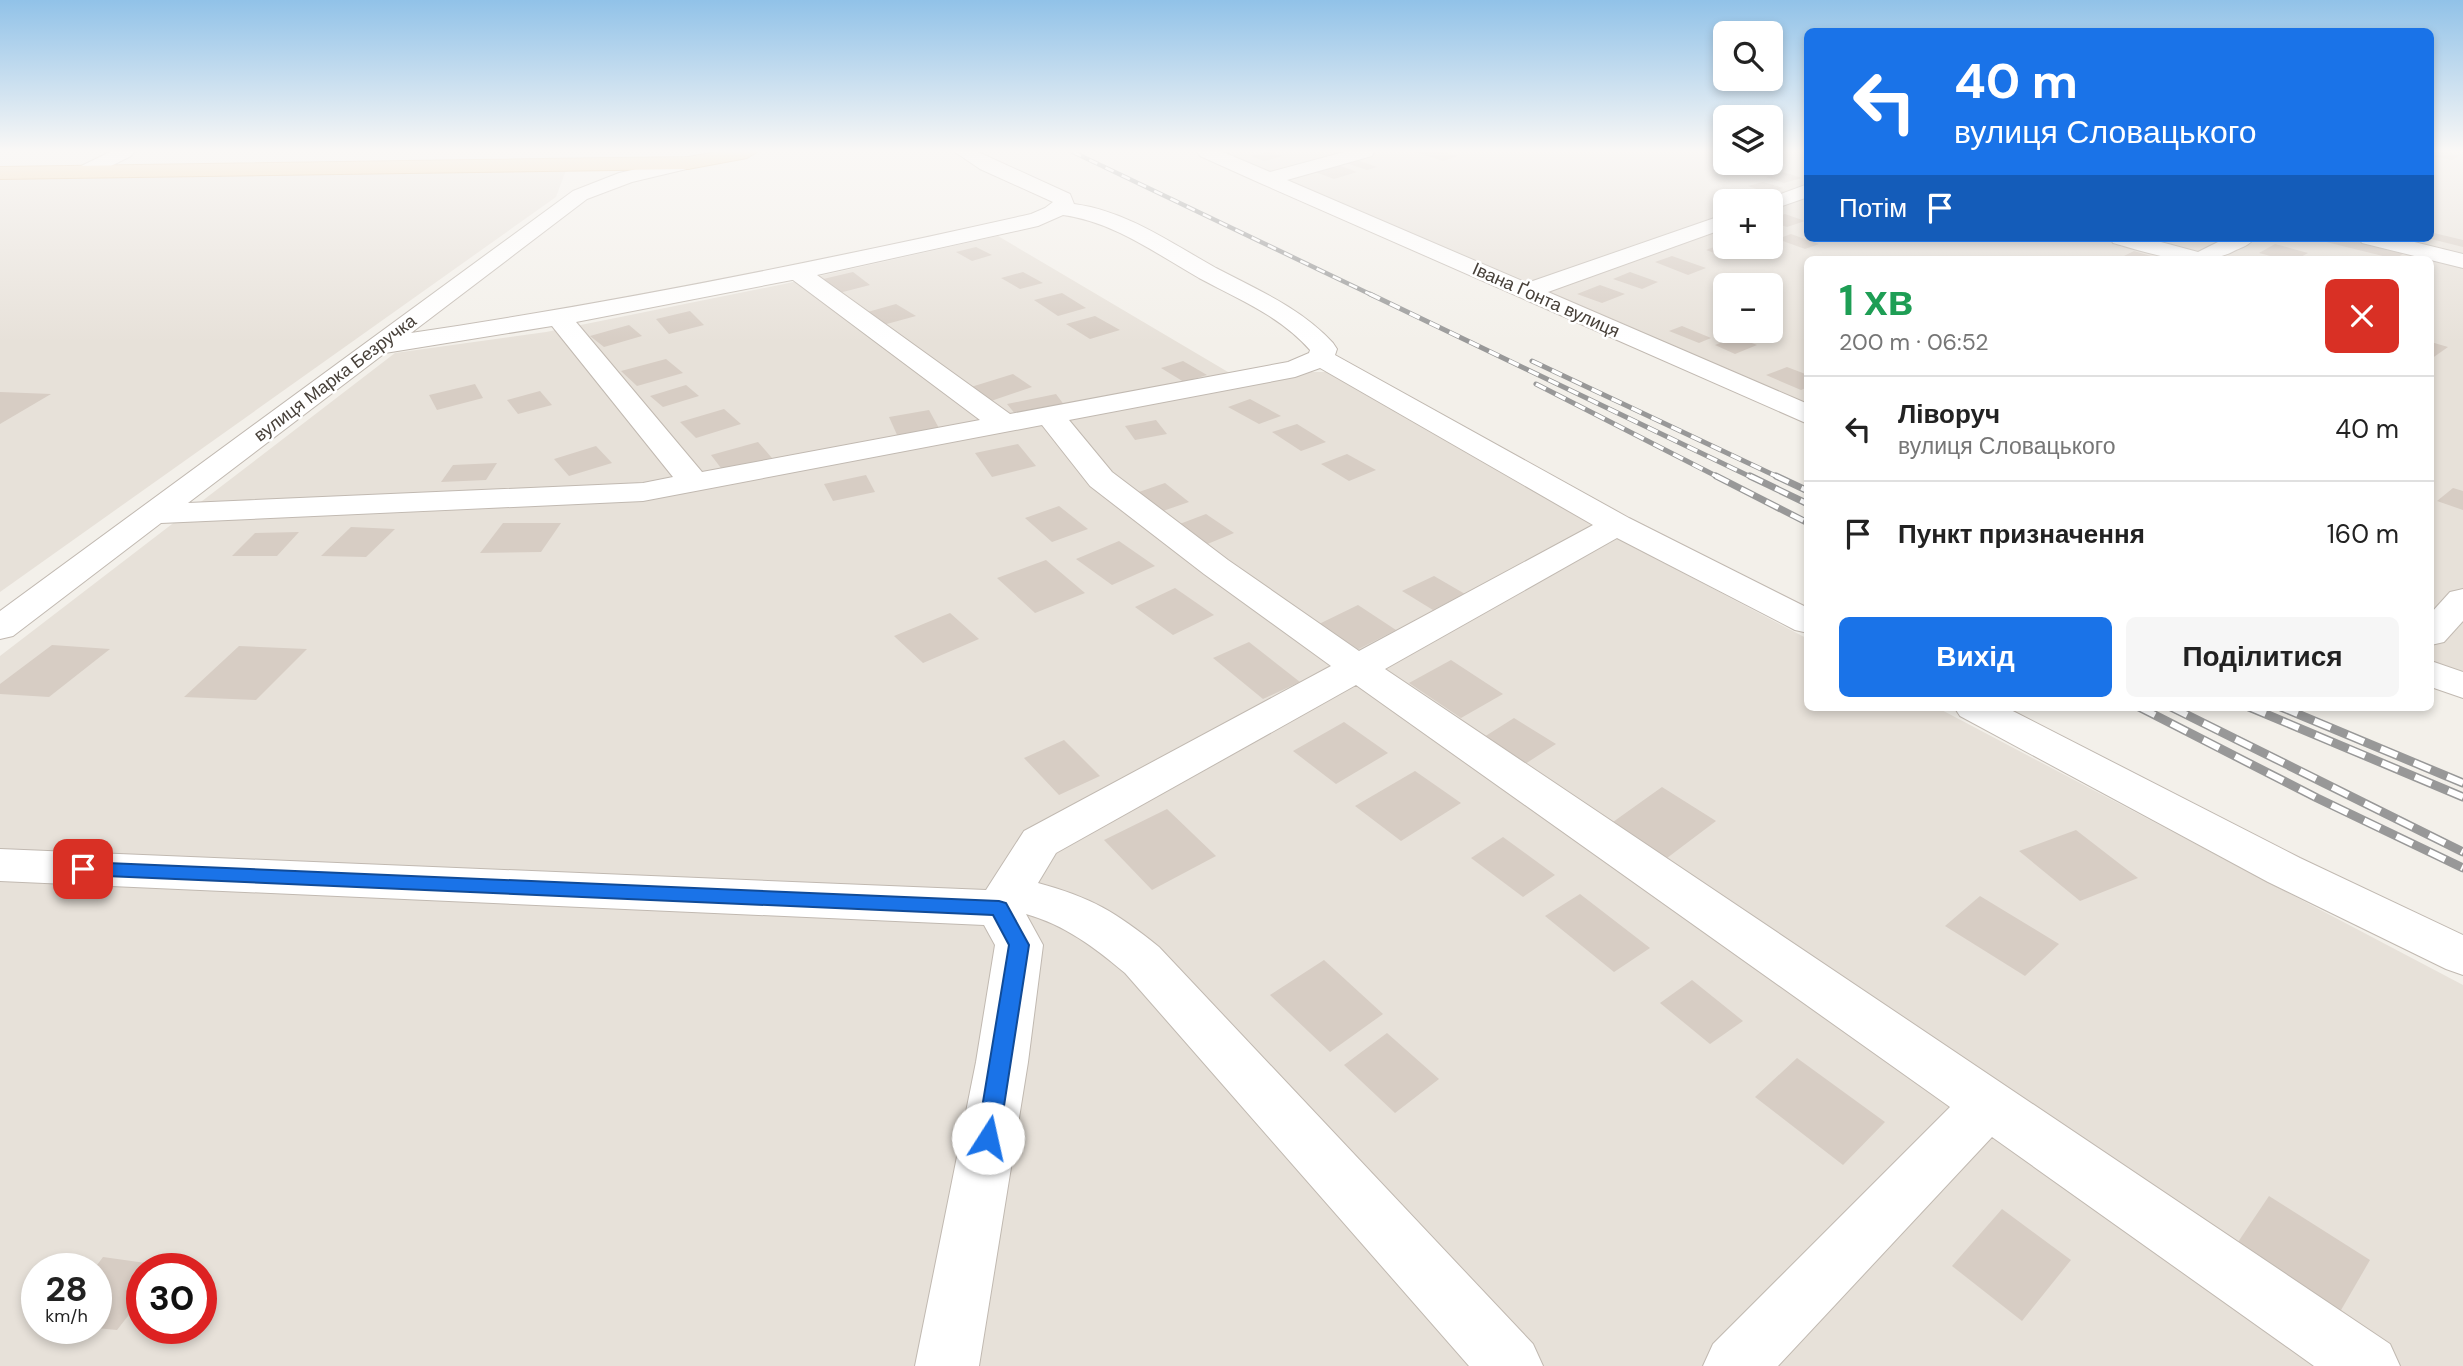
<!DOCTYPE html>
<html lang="uk">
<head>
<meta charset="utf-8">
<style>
  :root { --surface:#fff; --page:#f6f6f6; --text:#222; --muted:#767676; --line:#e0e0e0; --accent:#1a73e8 }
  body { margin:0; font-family:"DM Sans",sans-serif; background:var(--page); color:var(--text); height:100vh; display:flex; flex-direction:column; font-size:26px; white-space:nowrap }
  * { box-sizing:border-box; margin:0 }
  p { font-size:23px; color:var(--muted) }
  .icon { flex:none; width:38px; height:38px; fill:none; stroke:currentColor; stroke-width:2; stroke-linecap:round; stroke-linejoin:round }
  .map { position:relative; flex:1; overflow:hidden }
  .sheet { position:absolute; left:1804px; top:256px; width:630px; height:455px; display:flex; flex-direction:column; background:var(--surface); border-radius:10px; box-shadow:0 4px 10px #0003 }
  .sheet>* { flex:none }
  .top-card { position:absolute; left:1804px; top:28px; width:630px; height:214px; border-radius:10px; box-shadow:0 4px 10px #0003; background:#1a73e8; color:#fff; overflow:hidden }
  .fabs { position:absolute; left:1713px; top:21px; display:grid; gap:14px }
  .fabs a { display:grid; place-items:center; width:70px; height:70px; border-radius:10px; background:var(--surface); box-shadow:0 4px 10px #0003; font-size:35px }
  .speed { position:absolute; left:21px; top:1253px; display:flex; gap:14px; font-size:35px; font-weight:700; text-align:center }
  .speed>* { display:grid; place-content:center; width:91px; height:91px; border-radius:50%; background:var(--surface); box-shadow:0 4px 10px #0003; line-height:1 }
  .speed small { font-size:18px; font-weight:400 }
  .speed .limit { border:10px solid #d22; background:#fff; color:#111 }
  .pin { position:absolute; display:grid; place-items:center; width:60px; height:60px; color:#fff; margin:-30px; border-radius:14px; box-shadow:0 4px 10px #0006 }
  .me { position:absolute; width:77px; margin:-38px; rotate:10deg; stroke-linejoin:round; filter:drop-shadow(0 0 5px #0008) }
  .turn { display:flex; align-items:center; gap:24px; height:147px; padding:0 35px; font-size:32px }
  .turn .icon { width:91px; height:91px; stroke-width:2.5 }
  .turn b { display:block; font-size:49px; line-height:60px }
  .then { display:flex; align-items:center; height:66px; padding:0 35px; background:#0003; gap:14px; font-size:26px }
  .round { display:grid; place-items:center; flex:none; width:74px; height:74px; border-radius:10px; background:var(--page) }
  .head { display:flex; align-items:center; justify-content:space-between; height:119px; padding:0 35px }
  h1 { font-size:42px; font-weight:700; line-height:52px; color:#1e9e55 }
  .button { display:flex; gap:14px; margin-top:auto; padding:14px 35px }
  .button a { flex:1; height:80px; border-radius:10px; background:var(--accent); color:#fff; font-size:28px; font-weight:700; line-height:80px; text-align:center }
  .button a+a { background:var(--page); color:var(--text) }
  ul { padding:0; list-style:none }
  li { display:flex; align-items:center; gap:21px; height:105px; padding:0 35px; border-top:2px solid var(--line) }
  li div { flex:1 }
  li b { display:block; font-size:26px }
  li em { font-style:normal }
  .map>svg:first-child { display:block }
  .residential { fill:#e7e1d9; fill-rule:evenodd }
  .building { fill:#d7cdc4 }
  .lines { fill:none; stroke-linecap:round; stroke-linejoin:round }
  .minor-casing { stroke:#c1b9b1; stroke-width:2 }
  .major-casing { stroke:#d8af74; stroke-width:2 }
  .minor { fill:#fff; fill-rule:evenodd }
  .major { fill:#f4d4a3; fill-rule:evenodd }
  .rail-far3-casing { stroke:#989898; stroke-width:4.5 }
  .rail-far2-casing { stroke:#989898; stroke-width:5 }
  .rail-far1-casing { stroke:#989898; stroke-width:7 }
  .rail-casing { stroke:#989898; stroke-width:9 }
  .rail-far3 { stroke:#fff; stroke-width:2.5; stroke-dasharray:9; stroke-linecap:butt }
  .rail-far2 { stroke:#fff; stroke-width:3.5; stroke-dasharray:11; stroke-linecap:butt }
  .rail-far1 { stroke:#fff; stroke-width:4.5; stroke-dasharray:14; stroke-linecap:butt }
  .rail { stroke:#fff; stroke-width:6; stroke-dasharray:18; stroke-linecap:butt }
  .route { fill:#1a73e8; stroke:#114b97; stroke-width:2 }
  .labels { text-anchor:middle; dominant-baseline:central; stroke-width:5; stroke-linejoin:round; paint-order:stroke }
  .far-street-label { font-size:18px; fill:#474039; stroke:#fff }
</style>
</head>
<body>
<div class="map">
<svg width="2463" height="1366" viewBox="0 0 2463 1366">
  <rect width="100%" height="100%" fill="#f3f0ea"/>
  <!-- residential -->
  <g class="residential">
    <path d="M1215,152H1725L1726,163H1771V152H1808V238H2431V152H2463V677L2431,664V259H1808V409ZM1726,201H1771V247H1726ZM1726,285H1771V331H1726Z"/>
    <polygon points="566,170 556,197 0,592 0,180"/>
    <path d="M998,236L1228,372H1326L1636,548L1808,639V707H1936L2463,985V1366H0V656L395,353L546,332L784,284ZM37,1269H96V1328H37ZM142,1269H201V1328H142Z"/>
  </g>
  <!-- building -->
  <g class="building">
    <polygon points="1269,152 1283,156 1264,161 1251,156"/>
    <polygon points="1415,152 1443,152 1458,156 1443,161"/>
    <polygon points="2434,152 2443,152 2460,155 2452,160 2431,156"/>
    <polygon points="1357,160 1377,167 1367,170 1346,163"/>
    <polygon points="1338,165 1357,172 1334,179 1315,172"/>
    <polygon points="1783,172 1802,178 1784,183 1766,177"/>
    <polygon points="1763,182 1783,188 1768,193 1748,186"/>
    <polygon points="1785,214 1805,221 1787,227 1771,222 1771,219"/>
    <polygon points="2434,233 2463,240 2463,247 2431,239"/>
    <polygon points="1791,234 1819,244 1805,249 1777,239"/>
    <polygon points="2352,238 2406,252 2395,259 2314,239"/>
    <polygon points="2275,244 2308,253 2297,259 2282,259 2259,253"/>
    <polygon points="1719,245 1745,254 1731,259 1706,250"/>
    <polygon points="976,247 992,255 972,261 956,252"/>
    <polygon points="2134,251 2158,258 2158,259 2118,259"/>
    <polygon points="1672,256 1706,268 1688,275 1655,262"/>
    <polygon points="853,272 870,285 835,294 819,280"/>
    <polygon points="1023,272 1043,283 1020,289 1001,278"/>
    <polygon points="1630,272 1658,282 1642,289 1613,279"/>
    <polygon points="1600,285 1625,294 1602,303 1577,294"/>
    <polygon points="1062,293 1086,308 1058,316 1034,300"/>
    <polygon points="896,304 916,316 883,325 864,313"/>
    <polygon points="690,311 704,325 669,334 656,319"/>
    <polygon points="1095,316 1120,330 1090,339 1066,324"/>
    <polygon points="629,325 642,336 604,347 590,336"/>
    <polygon points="1682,326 1711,338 1699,343 1669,331"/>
    <polygon points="1736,337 1757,345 1735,354 1715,345"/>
    <polygon points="2431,342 2448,347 2431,359"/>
    <polygon points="666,359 683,373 637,386 621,371"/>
    <polygon points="1183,361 1207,375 1184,382 1161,368"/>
    <polygon points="1787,367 1808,375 1808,387 1801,390 1766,375"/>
    <polygon points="1013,374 1032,387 991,401 971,387"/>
    <polygon points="475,384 483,398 437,410 429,395"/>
    <polygon points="686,385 699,396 663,407 650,396"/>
    <polygon points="540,391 552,405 518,414 507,400"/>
    <polygon points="0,392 51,394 0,424"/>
    <polygon points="1056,394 1065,406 1016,415 1007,404"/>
    <polygon points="1250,399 1281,416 1259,424 1228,407"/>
    <polygon points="724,409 741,424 696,438 680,422"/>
    <polygon points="929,410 940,430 898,437 889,417"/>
    <polygon points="1156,420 1167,434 1135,440 1125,426"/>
    <polygon points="1297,424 1326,442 1301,451 1272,432"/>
    <polygon points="758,442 772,458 724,472 711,455"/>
    <polygon points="1018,444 1036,466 992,477 975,453"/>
    <polygon points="596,446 612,463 569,476 554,459"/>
    <polygon points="1347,454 1376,470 1349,481 1321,464"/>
    <polygon points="497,463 486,480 441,482 453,465"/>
    <polygon points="866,475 875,492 833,501 824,484"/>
    <polygon points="1165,483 1189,502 1160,512 1136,493"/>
    <polygon points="2453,488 2463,491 2463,510 2437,501"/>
    <polygon points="1059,506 1088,529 1052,542 1025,518"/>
    <polygon points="1206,514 1234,533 1205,545 1177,525"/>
    <polygon points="503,523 561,523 541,552 480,553"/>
    <polygon points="351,527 395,529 366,557 321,556"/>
    <polygon points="299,532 277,556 232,556 255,533"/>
    <polygon points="1119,541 1155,566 1112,585 1076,559"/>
    <polygon points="1046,560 1085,593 1035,613 997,578"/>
    <polygon points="1434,576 1465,594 1433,610 1402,591"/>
    <polygon points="1175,588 1214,615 1173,635 1135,607"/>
    <polygon points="1358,605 1396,630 1357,650 1319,624"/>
    <polygon points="950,613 979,639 923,663 894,636"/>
    <polygon points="1249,642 1300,682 1263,699 1213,658"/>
    <polygon points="52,645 110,649 49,697 0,694 0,684"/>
    <polygon points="239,646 307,649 256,700 184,697"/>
    <polygon points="1451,660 1503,694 1461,718 1409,683"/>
    <polygon points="1514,718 1556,744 1525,764 1484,737"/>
    <polygon points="1344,722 1388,753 1336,784 1293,751"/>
    <polygon points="1064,740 1100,776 1059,795 1024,758"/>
    <polygon points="1415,771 1461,803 1401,841 1355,806"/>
    <polygon points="1662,787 1716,821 1667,858 1613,822"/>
    <polygon points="1167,809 1216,856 1152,890 1104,840"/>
    <polygon points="2076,830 2138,878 2080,901 2019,851"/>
    <polygon points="1503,837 1555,875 1523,897 1471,858"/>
    <polygon points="1580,894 1650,948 1614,972 1545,916"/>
    <polygon points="1980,896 2059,944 2025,976 1945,926"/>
    <polygon points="1324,960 1383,1014 1330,1052 1270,995"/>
    <polygon points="1692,980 1743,1021 1710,1044 1660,1003"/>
    <polygon points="1387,1033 1439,1079 1395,1113 1344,1065"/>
    <polygon points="1797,1058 1885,1122 1843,1165 1755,1097"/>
    <polygon points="2269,1196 2370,1260 2337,1317 2234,1248"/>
    <polygon points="2002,1209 2071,1260 2022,1321 1952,1266"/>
    <polygon points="103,1257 167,1266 165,1269 142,1269 142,1298 117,1330 96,1328 96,1269 94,1269"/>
  </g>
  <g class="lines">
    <!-- minor casing -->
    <g class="minor-casing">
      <g id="minor">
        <polygon points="110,152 134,152 131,156 89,177 75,177 72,173 75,169"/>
        <path d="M955,152H978L1070,194L1074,204C1127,211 1171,243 1216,268C1258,290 1301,308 1333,343L1337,349L1335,355L1629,518L1808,608V633L1795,630L1617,538L1385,669L2390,1344L2400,1366H2314L1992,1137L1778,1366H1703L1713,1344L1950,1107L1356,685L1056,853L1038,883C1091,897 1117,913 1159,947L1533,1344L1543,1366H1469L1125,973C1094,947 1065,925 1026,914L1043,945L1028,1062L979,1366H915L976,1062L995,945L984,925L0,881V849L986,890L1024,831L1331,666L1204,574L1090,486L1042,425L643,501L161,523L13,636L0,639V611L573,191L619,173L688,157L695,159L698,163L695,167L632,182L587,199L411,333C620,302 826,260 1031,214L1045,208L1053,202L980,169ZM1063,215C1114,222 1155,253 1199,278C1238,299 1280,316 1310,350L1309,353L1288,362L1010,414L817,275L1038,226ZM792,280H793L980,420L702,472L576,322ZM552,326L673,477L643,483L188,503L385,353ZM1320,368L1593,525L1359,651L1228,560L1112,472L1069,420L1295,377Z"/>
        <polygon points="1197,152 1223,152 1270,172 1344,152 1374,152 1372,156 1287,180 1527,283 1726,214 1726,228 1548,292 1808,404 1808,424 1260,183 1200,156"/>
        <polygon points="1808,184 1808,197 1771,210 1771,201 1762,201"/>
        <path d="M2110,238H2146L2198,252L2226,238H2254C2250,245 2243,247 2236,250C2198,271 2152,254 2113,243Z"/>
        <polygon points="2359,238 2398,238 2463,254 2463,268 2362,243"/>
        <polygon points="2463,589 2463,621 2444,642 2431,645 2431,613 2450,592"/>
        <polygon points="2431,661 2463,672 2463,698 2431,687"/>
        <polygon points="1954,707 2005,707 2300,858 2463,935 2463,975 2446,969 2268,882 1960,716"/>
      </g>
    </g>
    <!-- major casing -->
    <g class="major-casing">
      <polygon id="major" points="717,152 757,152 747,158 688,169 0,179 0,167 688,157"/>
    </g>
    <!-- minor -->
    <use href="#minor" class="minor"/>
    <!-- major -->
    <use href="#major" class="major"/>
    <!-- rail-far3 casing -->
    <g class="rail-far3-casing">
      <polyline id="rail-far3" points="1073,152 1374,296"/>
    </g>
    <!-- rail-far2 casing -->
    <g class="rail-far2-casing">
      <g id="rail-far2">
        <polyline points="1370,294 1753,478"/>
        <polyline points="1532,361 1780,478"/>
        <polyline points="1536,384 1720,478"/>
      </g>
    </g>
    <!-- rail-far1 casing -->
    <g class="rail-far1-casing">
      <g id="rail-far1">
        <polyline points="1716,476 1808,523"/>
        <polyline points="1750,476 1808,504"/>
        <polyline points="1776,476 1808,491"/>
      </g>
    </g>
    <!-- rail casing -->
    <g class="rail-casing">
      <g id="rail">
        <polyline points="2139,707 2317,798 2463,868"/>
        <polyline points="2171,707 2463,852"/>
        <polyline points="2249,707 2463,797"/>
        <polyline points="2281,707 2463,783"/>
      </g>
    </g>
    <!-- rail-far3 -->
    <use href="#rail-far3" class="rail-far3"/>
    <!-- rail-far2 -->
    <use href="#rail-far2" class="rail-far2"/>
    <!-- rail-far1 -->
    <use href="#rail-far1" class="rail-far1"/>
    <!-- rail -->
    <use href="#rail" class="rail"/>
  </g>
  <!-- sky -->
  <linearGradient id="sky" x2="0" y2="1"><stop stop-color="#91c2e8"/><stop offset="0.44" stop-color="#faf8f6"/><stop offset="1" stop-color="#faf8f6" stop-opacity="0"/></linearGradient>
  <rect width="2463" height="343" fill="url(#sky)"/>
  <!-- route -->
  <polygon class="route" points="83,862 999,901 1006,903 1029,945 999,1138 996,1145 988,1148 980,1145 977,1138 1009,945 993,915 83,875 77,873 74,869 77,864"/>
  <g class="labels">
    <!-- far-street labels -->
    <g class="far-street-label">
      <text transform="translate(1546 300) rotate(24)">Івана Ґонта вулиця</text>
      <text transform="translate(335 378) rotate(-37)">вулиця Марка Безручка</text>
    </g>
  </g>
</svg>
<div class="fabs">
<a><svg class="icon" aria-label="search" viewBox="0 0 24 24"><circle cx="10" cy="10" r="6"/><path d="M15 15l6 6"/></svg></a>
<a><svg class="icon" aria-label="layers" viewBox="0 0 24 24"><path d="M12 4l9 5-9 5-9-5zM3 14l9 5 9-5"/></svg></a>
<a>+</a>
<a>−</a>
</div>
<div class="speed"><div>28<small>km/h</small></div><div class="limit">30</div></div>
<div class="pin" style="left:83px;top:869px;background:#d93025"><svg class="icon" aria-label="arrive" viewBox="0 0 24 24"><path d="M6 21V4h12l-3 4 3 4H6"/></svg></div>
<svg class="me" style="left:988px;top:1138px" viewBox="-20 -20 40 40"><circle r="19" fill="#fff"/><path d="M0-13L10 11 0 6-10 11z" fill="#1a73e8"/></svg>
<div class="top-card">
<div class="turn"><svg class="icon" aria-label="left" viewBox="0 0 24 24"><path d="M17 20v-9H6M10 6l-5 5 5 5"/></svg><div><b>40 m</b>вулиця Словацького</div></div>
<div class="then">Потім<svg class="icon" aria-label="arrive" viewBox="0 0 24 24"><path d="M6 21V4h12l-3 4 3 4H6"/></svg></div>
</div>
<section class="sheet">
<div class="head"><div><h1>1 хв</h1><p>200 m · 06:52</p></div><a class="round" style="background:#d93025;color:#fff"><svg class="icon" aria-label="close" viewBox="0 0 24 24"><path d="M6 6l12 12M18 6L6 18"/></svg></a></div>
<ul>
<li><svg class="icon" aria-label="left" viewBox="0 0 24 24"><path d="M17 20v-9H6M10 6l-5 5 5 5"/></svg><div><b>Ліворуч</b><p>вулиця Словацького</p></div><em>40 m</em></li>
<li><svg class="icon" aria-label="arrive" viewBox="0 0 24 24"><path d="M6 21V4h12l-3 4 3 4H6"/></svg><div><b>Пункт призначення</b></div><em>160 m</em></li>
</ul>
<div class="button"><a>Вихід</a><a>Поділитися</a></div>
</section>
</div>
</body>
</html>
